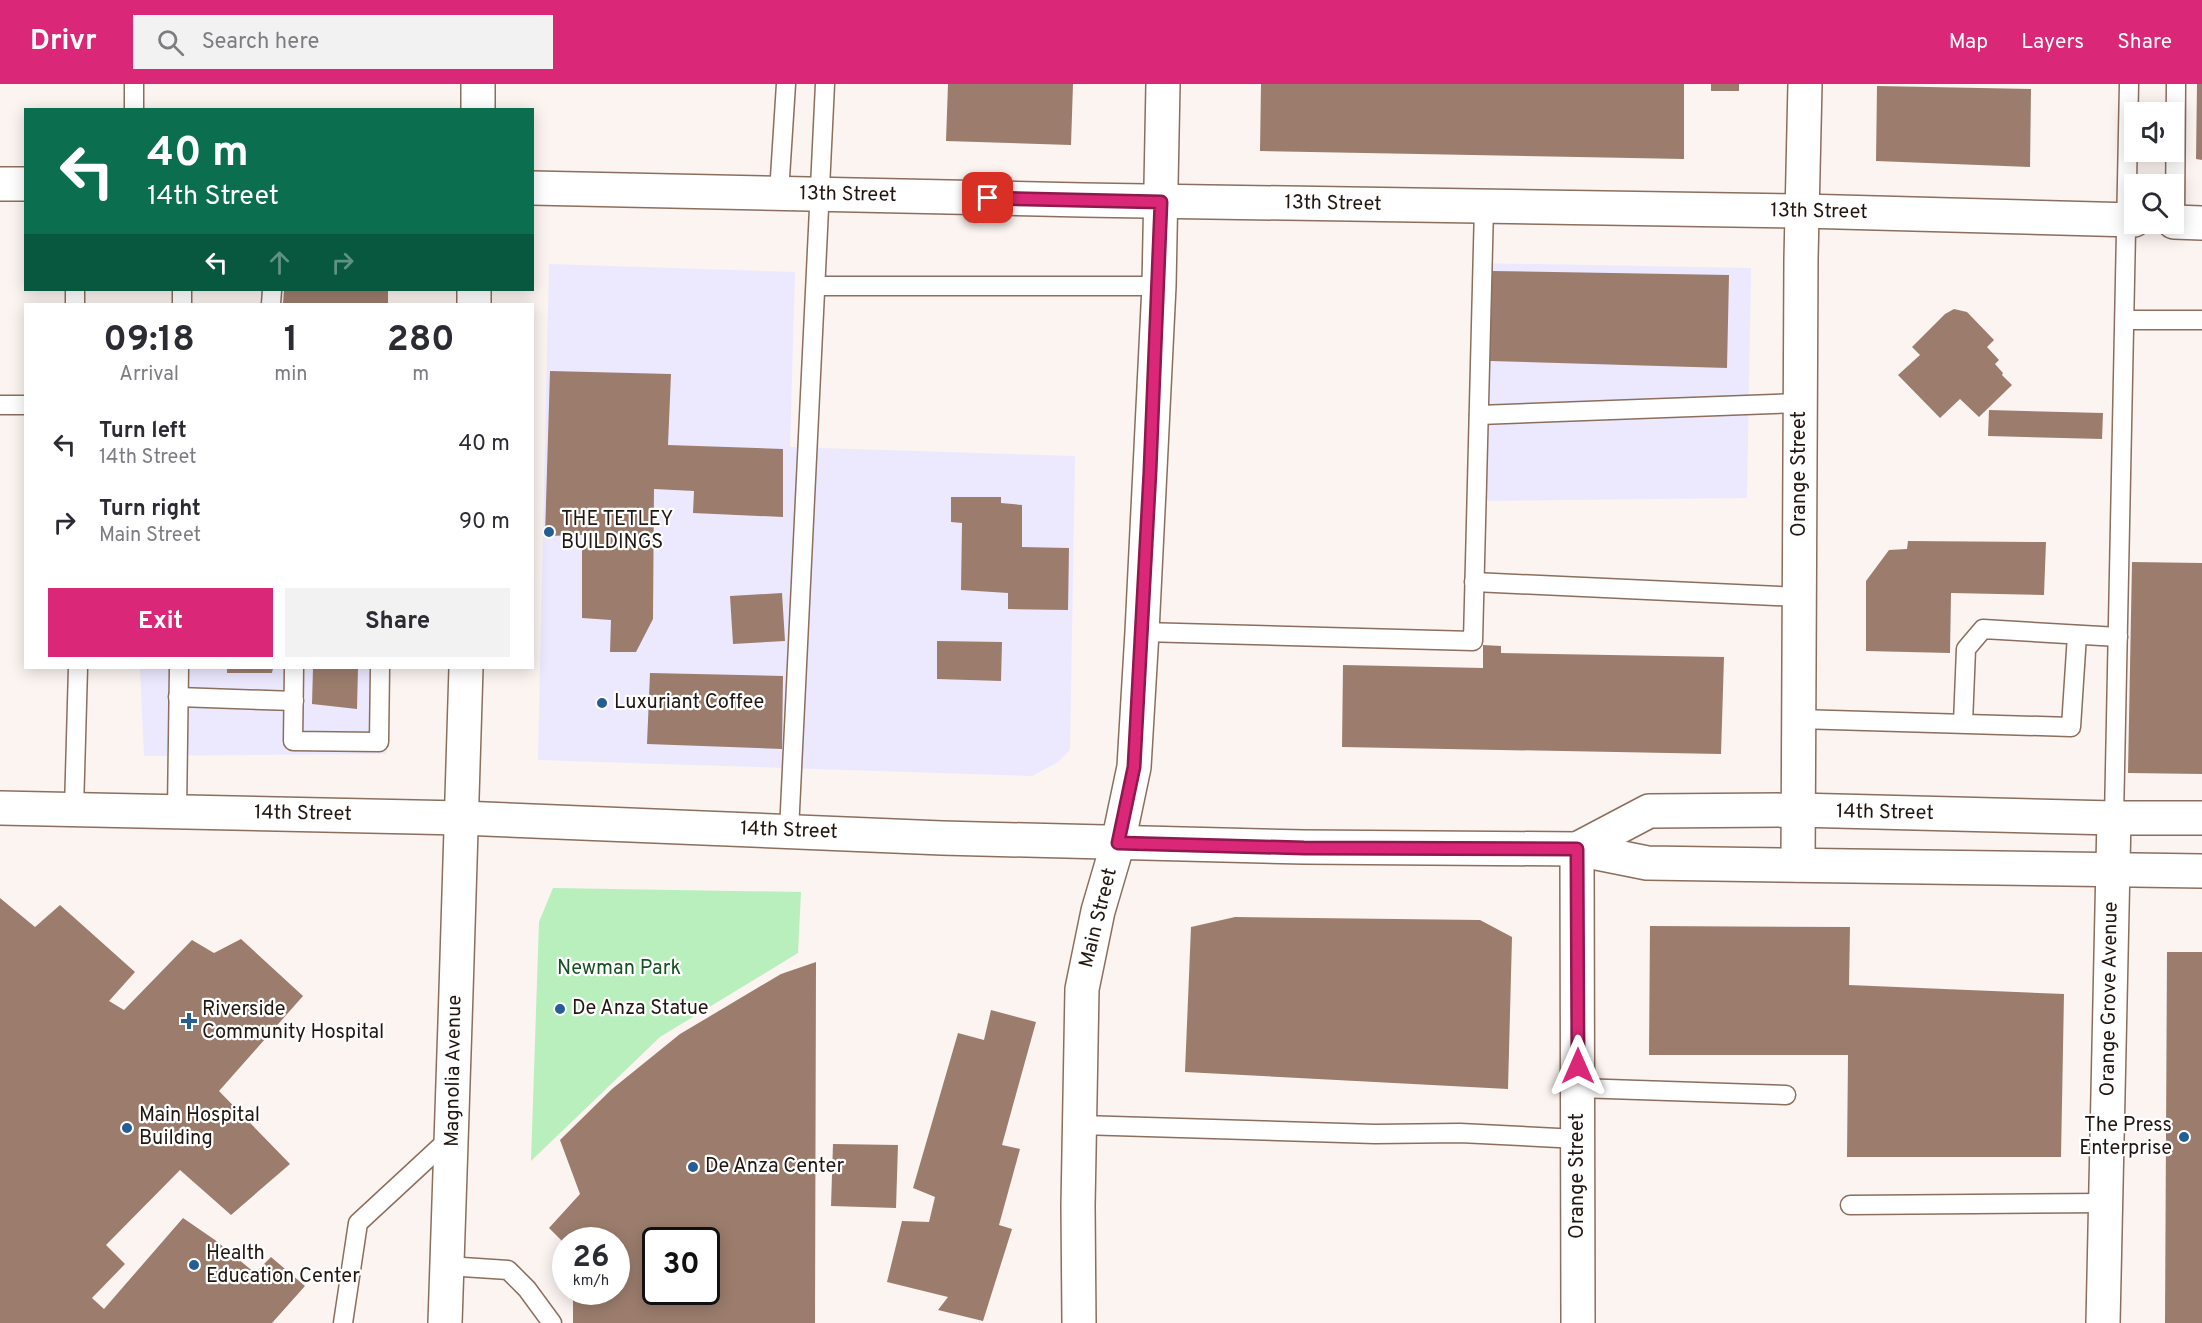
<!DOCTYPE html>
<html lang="en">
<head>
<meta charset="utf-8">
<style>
  :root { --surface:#fff; --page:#f2f2f3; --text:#2b2b33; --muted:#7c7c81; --accent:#db2777 }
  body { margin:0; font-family:Overpass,sans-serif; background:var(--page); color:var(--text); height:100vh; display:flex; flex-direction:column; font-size:22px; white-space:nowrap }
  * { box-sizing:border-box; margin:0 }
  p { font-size:20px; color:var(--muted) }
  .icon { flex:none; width:33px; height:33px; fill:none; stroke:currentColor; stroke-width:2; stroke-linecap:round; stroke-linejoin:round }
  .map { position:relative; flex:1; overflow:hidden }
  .drawer { position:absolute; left:24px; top:219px; width:510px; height:366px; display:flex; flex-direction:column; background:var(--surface); border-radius:0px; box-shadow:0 3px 15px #0003 }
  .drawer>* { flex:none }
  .banner { position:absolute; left:24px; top:24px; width:510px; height:183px; border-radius:0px; box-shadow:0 3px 15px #0003; background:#0b6e4f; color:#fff; overflow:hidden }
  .controls { position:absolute; left:2124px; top:18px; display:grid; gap:12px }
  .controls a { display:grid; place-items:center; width:60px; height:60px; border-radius:0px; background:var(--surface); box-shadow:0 3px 15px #0003; font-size:30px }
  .speed { position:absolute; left:552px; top:1143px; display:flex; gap:12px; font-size:30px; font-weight:700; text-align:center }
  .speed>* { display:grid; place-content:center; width:78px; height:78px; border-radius:50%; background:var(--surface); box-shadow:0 3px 15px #0003; line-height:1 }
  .speed small { font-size:15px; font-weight:400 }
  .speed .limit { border:3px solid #111; border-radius:9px; background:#fff; color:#111 }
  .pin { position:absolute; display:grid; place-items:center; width:51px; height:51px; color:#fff; margin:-26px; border-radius:12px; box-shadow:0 3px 9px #0006 }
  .me { position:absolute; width:66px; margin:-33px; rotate:0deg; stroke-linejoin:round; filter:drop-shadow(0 0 4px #0008) }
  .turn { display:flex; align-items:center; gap:21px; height:126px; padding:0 24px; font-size:27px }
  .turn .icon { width:78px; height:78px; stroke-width:2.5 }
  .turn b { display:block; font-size:42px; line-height:51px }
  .lanes { display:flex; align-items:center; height:57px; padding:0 24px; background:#0003; justify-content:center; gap:30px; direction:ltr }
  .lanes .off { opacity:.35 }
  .eta { display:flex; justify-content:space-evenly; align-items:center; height:102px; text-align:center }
  .eta b { font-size:36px; font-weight:700; line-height:42px }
  .action { display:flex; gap:12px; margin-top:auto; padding:12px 24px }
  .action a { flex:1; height:69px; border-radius:0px; background:var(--accent); color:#fff; font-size:24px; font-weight:700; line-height:69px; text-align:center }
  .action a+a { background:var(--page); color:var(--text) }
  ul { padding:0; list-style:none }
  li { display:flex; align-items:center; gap:18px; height:78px; padding:0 24px }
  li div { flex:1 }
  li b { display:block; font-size:22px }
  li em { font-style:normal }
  header { display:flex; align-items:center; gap:36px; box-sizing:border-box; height:84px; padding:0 30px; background:var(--accent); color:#fff }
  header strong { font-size:28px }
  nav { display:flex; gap:33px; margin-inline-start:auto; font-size:21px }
  .search { width:420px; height:54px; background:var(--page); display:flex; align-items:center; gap:15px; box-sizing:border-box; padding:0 21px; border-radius:0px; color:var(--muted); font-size:22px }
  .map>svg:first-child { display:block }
  .commercial { fill:#ece9ff }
  .green { fill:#b8efbd }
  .building { fill:#9c7d6d; fill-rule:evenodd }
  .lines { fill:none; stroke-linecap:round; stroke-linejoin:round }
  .service-casing { stroke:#8b6e5d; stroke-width:21 }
  .minor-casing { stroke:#8b6e5d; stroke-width:36 }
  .tertiary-casing { stroke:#8b6e5d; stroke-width:36 }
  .primary-casing { stroke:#8b6e5d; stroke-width:36 }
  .service { stroke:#fff; stroke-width:18 }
  .minor { stroke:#fff; stroke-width:33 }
  .tertiary { stroke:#fff; stroke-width:33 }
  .primary { stroke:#fff; stroke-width:33 }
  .route-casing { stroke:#8e194d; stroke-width:15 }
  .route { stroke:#db2777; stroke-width:10 }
  .poi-dot { fill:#255d95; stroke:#fff; stroke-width:2 }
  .labels { text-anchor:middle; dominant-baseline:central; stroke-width:4.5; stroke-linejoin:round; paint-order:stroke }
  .street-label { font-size:20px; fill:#221610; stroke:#fff }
  .poi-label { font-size:20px; fill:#221610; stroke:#fff; text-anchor:start }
  .park-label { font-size:20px; fill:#155022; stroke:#fff }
</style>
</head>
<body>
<header>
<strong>Drivr</strong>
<div class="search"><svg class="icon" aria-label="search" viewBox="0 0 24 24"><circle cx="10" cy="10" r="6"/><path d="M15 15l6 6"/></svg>Search here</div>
<nav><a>Map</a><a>Layers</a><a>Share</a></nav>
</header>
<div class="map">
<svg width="2202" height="1239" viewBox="0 0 2202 1239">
  <rect width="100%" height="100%" fill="#fbf4f1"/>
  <!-- commercial -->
  <g class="commercial">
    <polygon points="1478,179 1751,184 1747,414 1473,417"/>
    <polygon points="549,180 795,188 790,363 1075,372 1070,666 1058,678 1032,692 538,676"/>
    <polygon points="140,584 388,584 386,670 144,672"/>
  </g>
  <!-- green -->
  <polygon class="green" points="553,804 801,808 798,869 660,953 531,1077 539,838"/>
  <!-- building -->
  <g class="building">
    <polygon points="948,0 1073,0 1071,61 946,57"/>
    <polygon points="1261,0 1684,0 1684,75 1260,67"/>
    <rect x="1711" y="0" width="28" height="7"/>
    <polygon points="2197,0 2202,0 2202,76 2196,75"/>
    <polygon points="1877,2 2031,5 2030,83 1876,77"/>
    <polygon points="1492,187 1729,191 1727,284 1490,277"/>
    <polygon points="284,206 388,206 388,220 283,220"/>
    <polygon points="1954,225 1967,228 1994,256 1987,263 1999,276 1995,280 2003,289 2002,291 2012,301 1979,333 1960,315 1940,334 1898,291 1920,271 1912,263 1945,230"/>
    <polygon points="550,287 671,290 668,361 783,365 783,433 693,429 694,407 654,405 653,535 636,568 610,568 611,536 582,534 582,451 545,452"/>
    <polygon points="1989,326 2103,329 2102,355 1988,352"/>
    <polygon points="951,413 1001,413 1001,419 1022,421 1022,463 1069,464 1068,526 1008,525 1008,509 961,506 962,439 951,438"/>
    <polygon points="1908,457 2046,458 2044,511 1951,509 1950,569 1866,567 1866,497 1889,466 1907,465"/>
    <polygon points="2132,478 2202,479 2202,690 2128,689"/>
    <polygon points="782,509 785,557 733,560 730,512"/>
    <polygon points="937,557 1002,558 1001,597 937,595"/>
    <polygon points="1483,561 1501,562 1501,569 1724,573 1721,670 1342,663 1343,581 1483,584"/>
    <polygon points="227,584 273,584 272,589 227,589"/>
    <polygon points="313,584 358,584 357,625 312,620"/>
    <polygon points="650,589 783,592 782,665 647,660"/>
    <polygon points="0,814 35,843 60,821 135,888 109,917 124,926 192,856 214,869 241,855 303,912 219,1007 290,1080 231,1131 180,1086 106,1161 125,1180 92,1214 104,1225 183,1134 215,1156 255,1189 271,1173 305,1202 272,1239 0,1239"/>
    <polygon points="1235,833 1480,836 1512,853 1508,1005 1185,988 1191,843"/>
    <polygon points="1650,842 1850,843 1849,901 2064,910 2061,1073 1847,1073 1848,971 1649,971"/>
    <polygon points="2167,868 2202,868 2202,1239 2165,1239"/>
    <path d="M816,878L815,1239H573V1208H616V1156H566V1161L549,1144L580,1110L560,1056L612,1005L680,950L781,890ZM656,1156H706V1208H656Z"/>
    <polygon points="991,926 1036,938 1002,1061 1020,1065 999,1141 1012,1145 983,1237 938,1226 948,1213 887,1198 902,1137 929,1138 935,1113 913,1104 958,949 984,956"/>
    <polygon points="833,1060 898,1061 896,1124 831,1122"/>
  </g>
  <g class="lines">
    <!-- service casing -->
    <g class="service-casing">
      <g id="service">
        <polyline points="134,26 134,0"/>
        <polyline points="779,109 786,0"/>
        <polyline points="2175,138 2176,0"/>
        <polyline points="816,202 1159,202"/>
        <polyline points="75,220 75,206"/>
        <polyline points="182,220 182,206"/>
        <polyline points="271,220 272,206"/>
        <polyline points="2125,236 2202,236"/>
        <polyline points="0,321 26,321"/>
        <polyline points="1479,331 1800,319"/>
        <polyline points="1474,498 1799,513"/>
        <polyline points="1142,548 1473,557 1484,123"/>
        <polyline points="294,584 293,657 379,658 380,584"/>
        <polyline points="178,613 294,617"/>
        <polyline points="1798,635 2071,643 2077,551"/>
        <polyline points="1963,639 1966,565 1983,545 2118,553"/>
        <polyline points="74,725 78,584"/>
        <polyline points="177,727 179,584"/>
        <polyline points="2114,734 2129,0"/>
        <polyline points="789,747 825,0"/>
        <polyline points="1578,1004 1786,1011"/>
        <polyline points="1080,1041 1375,1050 1460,1049 1578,1055"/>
        <polyline points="1850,1121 2105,1119"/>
        <polyline points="447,1182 508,1186 527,1205 552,1239"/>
        <polyline points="343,1239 358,1139 452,1052"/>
      </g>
    </g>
    <!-- minor casing -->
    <g class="minor-casing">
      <g id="minor">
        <polyline points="0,100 26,100"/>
        <polyline points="532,104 1083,116 1802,127 2134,136"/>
        <polyline points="2174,138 2202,139"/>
        <polyline points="1577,765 1578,1239"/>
        <polyline points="1798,781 1801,175 1805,0"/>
        <polyline points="1079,1239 1078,1122 1082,905 1098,827 1118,759"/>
        <polyline points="2103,1239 2114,734"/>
      </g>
    </g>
    <!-- tertiary casing -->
    <g class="tertiary-casing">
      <polyline id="tertiary" points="1118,759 1134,683 1142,548 1159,202 1163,0"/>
    </g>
    <!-- primary casing -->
    <g class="primary-casing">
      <g id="primary">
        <polyline points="478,26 478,0"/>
        <polyline points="474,220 474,206"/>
        <polyline points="0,724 461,734 942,754 1304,763 1577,765 1647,779 2202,787"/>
        <polyline points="1577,765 1649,727 1797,726 2114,734 2202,734"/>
        <path d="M445,1239C453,1021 459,802 466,584"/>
      </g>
    </g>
    <!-- service -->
    <use href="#service" class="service"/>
    <!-- minor -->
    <use href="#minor" class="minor"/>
    <!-- tertiary -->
    <use href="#tertiary" class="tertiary"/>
    <!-- primary -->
    <use href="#primary" class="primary"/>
  </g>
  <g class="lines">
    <!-- route casing -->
    <g class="route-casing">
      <polyline id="route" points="988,114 1161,118 1150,387 1134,683 1118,759 1304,764 1577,765 1578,982"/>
    </g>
    <!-- route -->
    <use href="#route" class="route"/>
  </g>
  <!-- markers -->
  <g class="poi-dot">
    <circle cx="549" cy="448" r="6"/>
    <circle cx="602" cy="619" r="6"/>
    <circle cx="560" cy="925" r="6"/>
    <path d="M186 928h6v6h6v6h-6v6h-6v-6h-6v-6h6z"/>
    <circle cx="127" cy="1044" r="6"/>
    <circle cx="2184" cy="1053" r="6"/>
    <circle cx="693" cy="1083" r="6"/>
    <circle cx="194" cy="1181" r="6"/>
  </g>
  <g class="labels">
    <!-- street labels -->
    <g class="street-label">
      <text transform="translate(848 111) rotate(1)">13th Street</text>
      <text transform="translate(1333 120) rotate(1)">13th Street</text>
      <text transform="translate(1819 128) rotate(1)">13th Street</text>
      <text transform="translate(1800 390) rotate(-90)">Orange Street</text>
      <text transform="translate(1885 729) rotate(1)">14th Street</text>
      <text transform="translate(303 730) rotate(1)">14th Street</text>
      <text transform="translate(789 747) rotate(2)">14th Street</text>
      <text transform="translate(1099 834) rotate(-76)">Main Street</text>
      <text transform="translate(2110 915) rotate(-89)">Orange Grove Avenue</text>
      <text transform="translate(454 987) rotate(-89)">Magnolia Avenue</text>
      <text transform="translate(1578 1092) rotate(-90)">Orange Street</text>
    </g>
    <!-- poi labels -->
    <g class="poi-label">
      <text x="561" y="436">THE TETLEY<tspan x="561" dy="23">BUILDINGS</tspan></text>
      <text x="614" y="619">Luxuriant Coffee</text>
      <text x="572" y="925">De Anza Statue</text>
      <text x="202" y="926">Riverside<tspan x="202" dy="23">Community Hospital</tspan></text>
      <text x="139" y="1032">Main Hospital<tspan x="139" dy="23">Building</tspan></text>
      <text x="2172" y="1042" text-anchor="end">The Press<tspan x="2172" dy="23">Enterprise</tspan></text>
      <text x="705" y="1083">De Anza Center</text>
      <text x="206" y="1170">Health<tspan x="206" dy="23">Education Center</tspan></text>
    </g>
    <!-- park labels -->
    <g class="park-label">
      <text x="619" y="885">Newman Park</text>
    </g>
  </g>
</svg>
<div class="controls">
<a><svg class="icon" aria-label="sound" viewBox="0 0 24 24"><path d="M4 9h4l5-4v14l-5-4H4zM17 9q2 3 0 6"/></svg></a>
<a><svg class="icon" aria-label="search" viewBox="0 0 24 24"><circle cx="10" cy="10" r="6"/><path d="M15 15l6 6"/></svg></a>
</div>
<div class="speed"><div>26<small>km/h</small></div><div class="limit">30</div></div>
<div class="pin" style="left:988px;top:114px;background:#d93025"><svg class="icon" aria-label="arrive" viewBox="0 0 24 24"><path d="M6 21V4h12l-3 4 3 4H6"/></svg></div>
<svg class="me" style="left:1578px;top:982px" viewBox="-20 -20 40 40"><path d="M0-17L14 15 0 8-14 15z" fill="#db2777" stroke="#fff" stroke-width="4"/></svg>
<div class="banner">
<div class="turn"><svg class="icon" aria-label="left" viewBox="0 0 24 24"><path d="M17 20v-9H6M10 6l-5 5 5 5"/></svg><div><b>40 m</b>14th Street</div></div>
<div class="lanes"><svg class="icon" aria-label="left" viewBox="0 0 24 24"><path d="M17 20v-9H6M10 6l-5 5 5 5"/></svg><svg class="icon off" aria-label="ahead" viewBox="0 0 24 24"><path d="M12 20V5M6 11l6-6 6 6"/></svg><svg class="icon off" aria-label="right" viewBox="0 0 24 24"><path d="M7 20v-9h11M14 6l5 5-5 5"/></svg></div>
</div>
<section class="drawer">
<div class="eta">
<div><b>09:18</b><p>Arrival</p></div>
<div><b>1</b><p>min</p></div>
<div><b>280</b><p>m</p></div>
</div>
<ul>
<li><svg class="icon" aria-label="left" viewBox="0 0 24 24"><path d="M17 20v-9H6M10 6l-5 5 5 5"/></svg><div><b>Turn left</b><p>14th Street</p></div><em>40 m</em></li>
<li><svg class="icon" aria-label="right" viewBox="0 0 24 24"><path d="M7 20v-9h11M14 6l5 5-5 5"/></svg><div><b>Turn right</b><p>Main Street</p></div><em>90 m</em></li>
</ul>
<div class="action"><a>Exit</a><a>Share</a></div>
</section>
</div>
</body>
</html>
